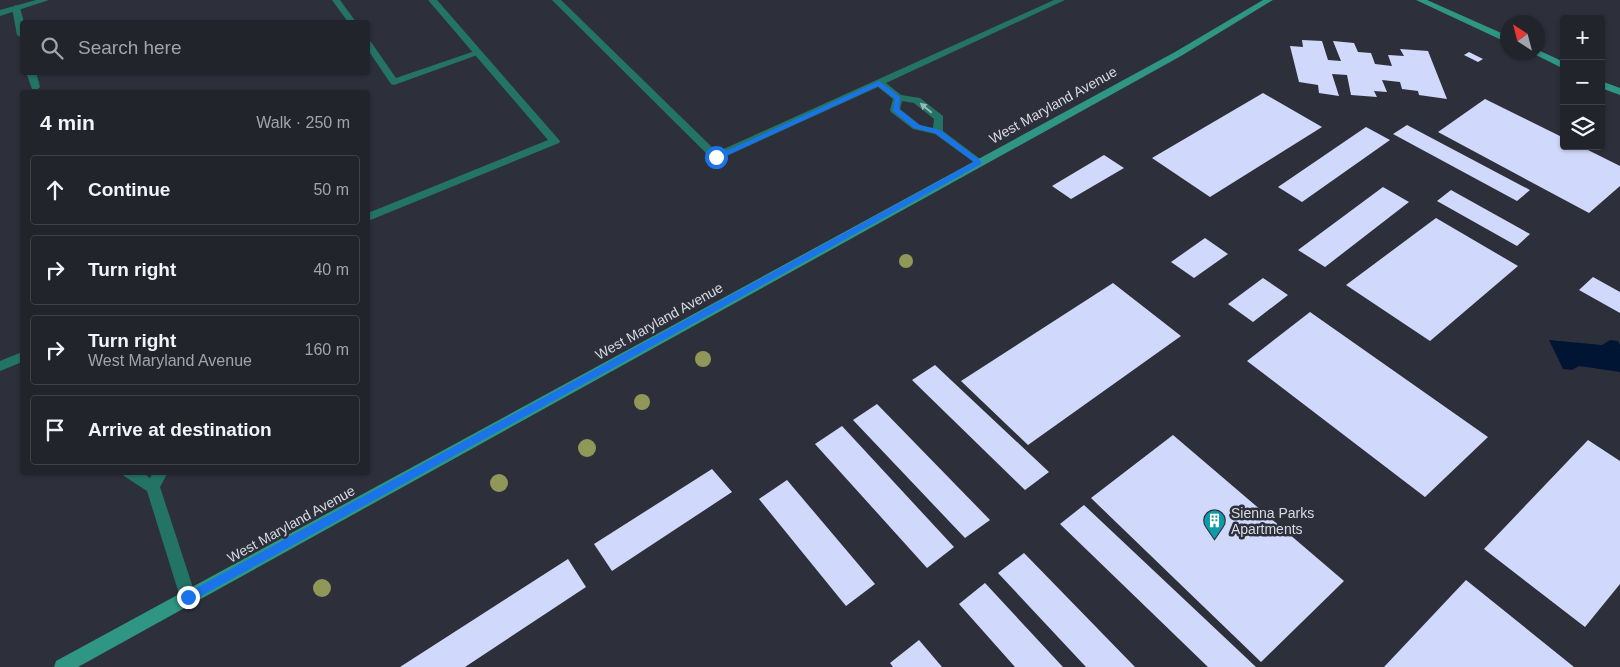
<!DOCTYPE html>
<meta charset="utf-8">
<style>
:root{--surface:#22242c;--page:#2a2c34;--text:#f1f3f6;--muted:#a2a4a9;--line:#3f4148}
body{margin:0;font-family:Arial,sans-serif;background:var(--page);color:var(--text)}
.controls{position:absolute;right:15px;top:15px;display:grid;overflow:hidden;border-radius:5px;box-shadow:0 1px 4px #0004}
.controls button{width:45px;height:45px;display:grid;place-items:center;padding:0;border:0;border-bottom:1px solid var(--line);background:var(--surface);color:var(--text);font:25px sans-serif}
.compass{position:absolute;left:1500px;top:15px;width:45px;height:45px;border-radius:50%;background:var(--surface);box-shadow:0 1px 4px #0004;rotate:324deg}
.stop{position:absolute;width:15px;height:15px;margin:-11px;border:4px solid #1a73e8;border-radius:50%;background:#fff}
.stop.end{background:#1a73e8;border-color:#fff;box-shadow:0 1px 5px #0008}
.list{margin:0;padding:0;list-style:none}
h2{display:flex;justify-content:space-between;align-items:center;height:65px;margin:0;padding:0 20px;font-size:21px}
h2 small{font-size:16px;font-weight:400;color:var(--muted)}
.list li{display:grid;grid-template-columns:32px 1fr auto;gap:15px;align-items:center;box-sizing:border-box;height:70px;margin:0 10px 10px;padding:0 10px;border:1px solid var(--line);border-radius:5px}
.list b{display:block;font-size:19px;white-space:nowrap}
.list p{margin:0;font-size:16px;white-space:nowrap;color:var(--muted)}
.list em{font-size:16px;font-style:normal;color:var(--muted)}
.icon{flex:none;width:28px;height:28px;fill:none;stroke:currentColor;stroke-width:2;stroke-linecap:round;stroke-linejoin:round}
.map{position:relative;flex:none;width:1620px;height:667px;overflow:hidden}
.search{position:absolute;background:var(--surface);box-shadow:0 1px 4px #0004;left:20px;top:20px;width:350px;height:55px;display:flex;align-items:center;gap:12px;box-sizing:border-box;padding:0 18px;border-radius:5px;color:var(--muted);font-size:19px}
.panel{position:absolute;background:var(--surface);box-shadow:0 1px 4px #0004;left:20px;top:90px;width:350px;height:385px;border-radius:5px}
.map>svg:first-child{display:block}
.water{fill:#001534}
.building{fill:#d0d9fb}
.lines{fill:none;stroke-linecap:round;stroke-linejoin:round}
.lane{fill:#247466;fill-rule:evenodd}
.street{fill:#247466;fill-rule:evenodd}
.secondary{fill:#2f9684;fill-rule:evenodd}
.tree{fill:#919758}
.oneway{fill:#9ab7b7}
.route{fill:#1a73e8}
.labels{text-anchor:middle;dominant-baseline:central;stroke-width:5;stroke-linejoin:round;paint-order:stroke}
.street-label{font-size:14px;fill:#d9dbe3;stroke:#2d303b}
.poi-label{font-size:14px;fill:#d9dbe3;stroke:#2d303b;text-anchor:start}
</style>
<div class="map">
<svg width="1620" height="667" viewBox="0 0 1620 667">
<rect width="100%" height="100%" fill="#2d303b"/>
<path class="water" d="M1549 340 1602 345 1610 340 1618 341 1620 345V372L1579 366 1572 370 1563 369Z"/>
<path class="building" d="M1302 40 1322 41 1328 60 1341 61 1333 41 1354 43 1358 52 1371 53 1375 64 1392 66 1388 55 1404 56 1400 49 1428 51 1447 99 1419 95 1418 91 1402 89 1400 82 1382 80 1387 92 1374 91 1377 97 1351 95 1347 75 1332 74 1339 96 1319 93 1318 85 1299 82 1290 46 1303 47Z
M1469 52 1483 59 1478 62 1464 55Z
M1263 93 1322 127 1210 197 1152 158Z
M1485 99 1564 138V146H1580L1620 166V186L1589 213 1438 132Z
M1407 125 1530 190 1517 201 1393 134Z
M1366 127 1390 140 1302 202 1278 187Z
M1104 155 1124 168 1071 199 1052 186Z
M1383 187 1409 202 1325 267 1298 250Z
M1451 190 1530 234 1517 246 1437 201Z
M1436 218 1518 266 1430 341 1346 285Z
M1205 238 1228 254 1194 278 1171 262Z
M1593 277 1620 292V313L1579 290Z
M1263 278 1288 295 1253 322 1228 304Z
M1113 283 1181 336 1028 445 961 381Z
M1310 312 1488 437 1425 497 1247 361Z
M935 365 1049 472 1025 490 912 380Z
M877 404 990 520 965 538 853 420Z
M842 426 954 547 927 568 815 444Z
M1173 435 1344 581 1261 662 1091 498Z
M1588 440 1620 461V584L1585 627 1484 549Z
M712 469 732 492 612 571 594 544Z
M787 480 875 584 846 606 759 499Z
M1084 505 1256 667H1208L1060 524Z
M1024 553 1135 667H1086L998 573Z
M568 559 586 587 465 667H400Z
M1466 580 1574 667H1384Z
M985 583 1063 667H1015L959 604Z
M919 640 942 667H893L890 663Z"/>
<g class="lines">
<path class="lane" d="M332 0H340L356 22H348Z
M16 5 20 8 24 22 22 38 17 35 12 8Z
M368 41 371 42 396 78 475 51 478 50 483 53 394 85 391 84 368 50Z
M26 72H36L40 87 38 89H32Z"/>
<path class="street" d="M36 0H49L0 16V10Z
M428 0H437L560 141 559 143 368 221V213L548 140Z
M552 0H561L717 152 1054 0H1065L886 83 901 95 920 98 943 116V131L983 161V165L979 166 935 134 913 129 891 112 890 110 893 99 878 87 720 159H712ZM902 101 914 103 934 119 933 128 920 125 900 109Z
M22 352V362L0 371V361Z
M122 472H142L150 478 153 472H168L160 487 196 597 193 602 188 605 183 602 180 597 147 491 124 476Z"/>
<path class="secondary" d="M1263 0H1273L1181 56 78 667H54L56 661 1175 52Z
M1416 0H1427L1508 36V43Z
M1538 50 1564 62V69L1530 52H1538Z
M1601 81 1620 88V95L1601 88Z"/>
</g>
<g class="tree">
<circle cx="906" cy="261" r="7"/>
<circle cx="703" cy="359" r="8"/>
<circle cx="642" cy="402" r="8"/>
<circle cx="587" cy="448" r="9"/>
<circle cx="499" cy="483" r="9"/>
<circle cx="322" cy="588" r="9"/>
</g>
<defs><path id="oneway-solid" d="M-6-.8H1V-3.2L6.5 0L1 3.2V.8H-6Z" transform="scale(1.25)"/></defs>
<use class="oneway" href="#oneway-solid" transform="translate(926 108) rotate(-140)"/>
<path class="route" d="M879 81 900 97 899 109 919 125 940 130 981 161V164L192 601H185V594L974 162 935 133 914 128 893 111 895 99 878 86 719 159 713 157Z"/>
<defs>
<symbol id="building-pin" viewBox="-11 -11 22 30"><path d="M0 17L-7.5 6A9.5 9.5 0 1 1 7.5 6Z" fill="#0f9aa8" stroke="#2d303b"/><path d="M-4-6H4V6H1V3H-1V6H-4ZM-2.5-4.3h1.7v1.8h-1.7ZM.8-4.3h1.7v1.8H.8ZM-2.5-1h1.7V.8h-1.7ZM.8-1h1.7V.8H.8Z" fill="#fff"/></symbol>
</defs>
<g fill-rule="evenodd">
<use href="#building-pin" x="1202" y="508" width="25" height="34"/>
</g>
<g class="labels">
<g class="street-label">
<text transform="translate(1053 105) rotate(-29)">West Maryland Avenue</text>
<text transform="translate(659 321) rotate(-29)">West Maryland Avenue</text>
<text transform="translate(291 524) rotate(-29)">West Maryland Avenue</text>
</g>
<g class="poi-label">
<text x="1231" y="513">Sienna Parks<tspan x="1231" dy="16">Apartments</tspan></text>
</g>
</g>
</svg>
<div class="controls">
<button>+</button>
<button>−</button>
<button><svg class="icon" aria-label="layers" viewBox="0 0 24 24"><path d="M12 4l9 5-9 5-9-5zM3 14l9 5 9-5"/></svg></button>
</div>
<svg class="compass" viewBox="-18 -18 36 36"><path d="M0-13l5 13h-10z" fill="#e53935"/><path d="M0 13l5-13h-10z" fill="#a2a4a9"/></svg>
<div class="stop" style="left:716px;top:157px"></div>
<div class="stop end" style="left:188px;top:597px"></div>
<div class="search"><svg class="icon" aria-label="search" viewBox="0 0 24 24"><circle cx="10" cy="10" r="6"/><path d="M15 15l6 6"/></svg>Search here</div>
<section class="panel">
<h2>4 min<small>Walk · 250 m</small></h2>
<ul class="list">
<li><svg class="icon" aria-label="ahead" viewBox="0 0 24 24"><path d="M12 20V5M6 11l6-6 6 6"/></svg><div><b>Continue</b></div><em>50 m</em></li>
<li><svg class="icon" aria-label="right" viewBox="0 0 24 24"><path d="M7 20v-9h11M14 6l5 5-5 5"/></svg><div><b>Turn right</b></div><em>40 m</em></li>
<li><svg class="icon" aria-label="right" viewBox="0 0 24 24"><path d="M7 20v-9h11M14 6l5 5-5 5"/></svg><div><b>Turn right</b><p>West Maryland Avenue</p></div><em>160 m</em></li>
<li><svg class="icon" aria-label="arrive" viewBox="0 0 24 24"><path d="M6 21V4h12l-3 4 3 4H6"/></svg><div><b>Arrive at destination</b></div></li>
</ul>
</section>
</div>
